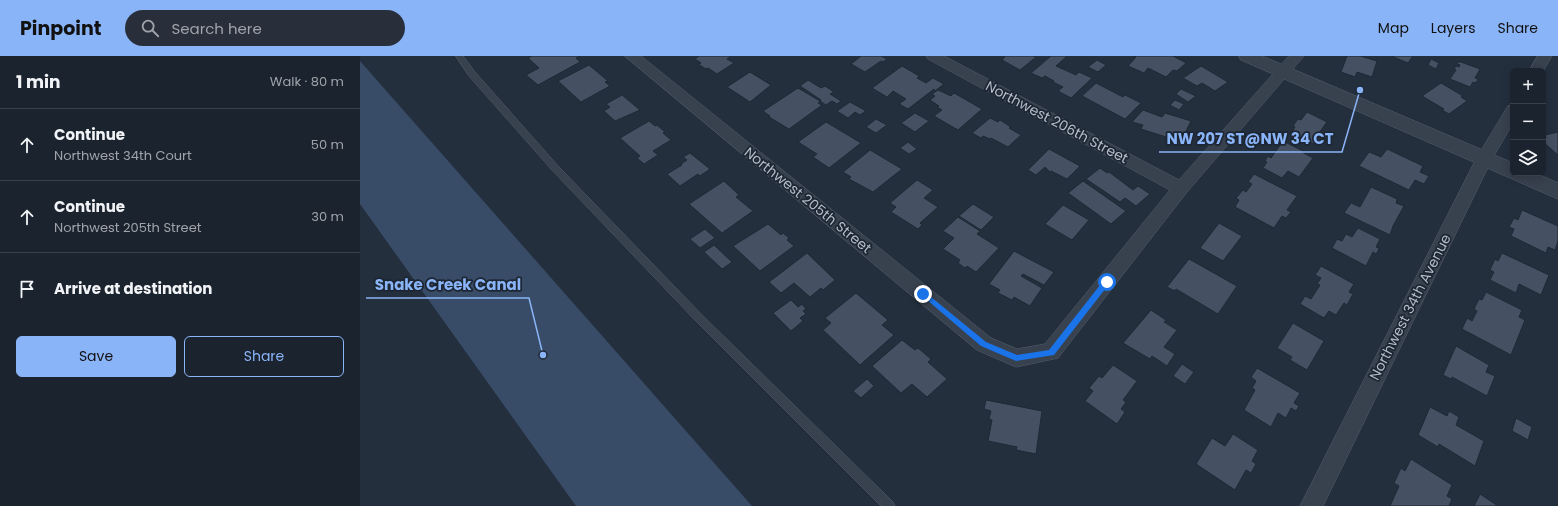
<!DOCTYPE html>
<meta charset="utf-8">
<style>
:root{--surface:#1b232e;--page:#282f3a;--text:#f1f3f6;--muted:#a0a4aa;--line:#39404a;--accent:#8ab4f8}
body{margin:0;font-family:Poppins,sans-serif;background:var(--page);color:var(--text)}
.controls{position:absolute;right:12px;top:12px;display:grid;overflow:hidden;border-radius:6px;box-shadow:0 2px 10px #0003}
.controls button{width:36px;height:36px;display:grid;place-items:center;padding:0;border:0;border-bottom:1px solid var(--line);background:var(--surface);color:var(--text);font:20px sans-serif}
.stop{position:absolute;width:12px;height:12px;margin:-9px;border:3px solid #1a73e8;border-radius:50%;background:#fff}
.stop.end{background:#1a73e8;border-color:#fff;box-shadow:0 1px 4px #0008}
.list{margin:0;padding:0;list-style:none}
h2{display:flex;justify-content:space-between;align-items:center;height:52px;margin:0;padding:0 16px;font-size:17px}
h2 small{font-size:13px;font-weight:400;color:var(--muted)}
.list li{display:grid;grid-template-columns:26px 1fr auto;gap:12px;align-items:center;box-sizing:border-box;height:72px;padding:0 16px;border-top:1px solid var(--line)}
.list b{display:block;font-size:15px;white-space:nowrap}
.list p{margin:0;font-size:13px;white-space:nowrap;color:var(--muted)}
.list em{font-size:13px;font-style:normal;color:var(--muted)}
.actions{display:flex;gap:8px;padding:12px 16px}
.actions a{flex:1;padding:9px 0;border:1px solid var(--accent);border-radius:6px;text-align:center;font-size:14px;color:var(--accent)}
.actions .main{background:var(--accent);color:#111}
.icon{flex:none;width:22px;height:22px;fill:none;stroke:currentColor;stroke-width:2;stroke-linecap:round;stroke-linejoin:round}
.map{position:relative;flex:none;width:1198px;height:450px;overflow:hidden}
header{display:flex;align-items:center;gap:24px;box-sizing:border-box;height:56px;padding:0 20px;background:var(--accent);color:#111}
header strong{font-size:19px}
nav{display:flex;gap:22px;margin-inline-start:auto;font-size:14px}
.search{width:280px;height:36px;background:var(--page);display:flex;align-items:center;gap:10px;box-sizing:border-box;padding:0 14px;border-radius:22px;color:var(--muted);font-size:15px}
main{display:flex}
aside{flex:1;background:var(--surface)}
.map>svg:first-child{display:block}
.water{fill:#394c67}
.building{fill:#455162;stroke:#1f2835}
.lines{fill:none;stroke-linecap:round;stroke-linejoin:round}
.service-casing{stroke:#565f6c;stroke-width:1}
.minor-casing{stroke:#565f6c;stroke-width:1}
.tertiary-casing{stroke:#565f6c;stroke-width:1}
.service{fill:#38414e;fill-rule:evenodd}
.minor{fill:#38414e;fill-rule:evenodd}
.tertiary{fill:#38414e;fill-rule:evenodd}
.route{fill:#1a73e8}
.labels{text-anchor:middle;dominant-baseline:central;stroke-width:3.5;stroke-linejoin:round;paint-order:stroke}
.street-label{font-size:14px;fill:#b4bcc9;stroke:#1d2633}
.leader{fill:none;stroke:#8ab4f8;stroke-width:1.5}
.callout-dot{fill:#8ab4f8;stroke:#1d2633;stroke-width:1.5}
.callout-label{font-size:15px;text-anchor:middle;font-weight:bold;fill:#8ab4f8;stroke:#1d2633;stroke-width:3.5;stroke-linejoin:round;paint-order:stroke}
</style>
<header>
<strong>Pinpoint</strong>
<div class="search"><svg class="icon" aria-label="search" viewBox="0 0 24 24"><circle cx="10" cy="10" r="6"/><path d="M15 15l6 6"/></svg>Search here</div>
<nav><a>Map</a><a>Layers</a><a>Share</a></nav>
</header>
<main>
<aside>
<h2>1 min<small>Walk · 80 m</small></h2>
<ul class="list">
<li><svg class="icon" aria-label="ahead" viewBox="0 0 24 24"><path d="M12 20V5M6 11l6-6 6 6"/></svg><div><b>Continue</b><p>Northwest 34th Court</p></div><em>50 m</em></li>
<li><svg class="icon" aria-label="ahead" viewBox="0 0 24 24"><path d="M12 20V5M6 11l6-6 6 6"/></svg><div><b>Continue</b><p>Northwest 205th Street</p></div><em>30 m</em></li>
<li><svg class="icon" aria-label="arrive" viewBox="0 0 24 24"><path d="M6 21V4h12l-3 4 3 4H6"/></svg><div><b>Arrive at destination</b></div></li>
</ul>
<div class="actions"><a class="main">Save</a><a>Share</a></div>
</aside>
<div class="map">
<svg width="1198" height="450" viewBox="0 0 1198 450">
<rect width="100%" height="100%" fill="#242f3e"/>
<path class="water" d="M0 5 392 450H216L0 148Z"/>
<path class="building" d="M172 0H220L216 2 220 6 178 29 166 19 179 12 168 2Z
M339 0H371L367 3 374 7 357 18 348 12 346 13 338 8 341 7 335 3Z
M501 0H521L527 3 523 6 521 5 505 16 491 8Z
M644 0H673L676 1 660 14 642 4 645 1Z
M691 0H707L696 10 716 19 719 16 732 22 711 42 698 35 703 31 693 26 694 25 685 20 682 22 671 17Z
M773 0H813L826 7 817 15 813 14 806 21 788 12 784 17 768 10 776 1Z
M987 0H1000L1017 5 1012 21 997 16 995 21 981 16Z
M1031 0H1053L1048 7Z
M1071 3 1079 7 1076 13 1068 9Z
M737 4 746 9 738 16 728 11Z
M1098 6H1101L1120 13 1115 22 1118 23 1117 25 1115 27 1113 26 1110 31 1090 23 1096 14 1094 13 1096 10 1099 11 1100 9 1097 8Z
M229 9 248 25 245 26 250 30 221 46 198 25Z
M542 10 559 20 557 22 566 27 573 22 584 28 575 35 574 33 548 53 539 48 546 43 533 35 527 41 512 32Z
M841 10 868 26 855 35 842 27 837 30 823 22Z
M390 16 411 29 390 46 367 31Z
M448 24 461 32 465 30 474 36 470 38 481 45 477 48 472 45 466 49 460 45 461 44 440 30Z
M736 27 763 41 765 39 781 47 765 63 722 40Z
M1081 27 1103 40 1101 41 1107 45 1089 58 1082 54 1084 53 1062 40Z
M438 32 460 45 458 47 462 49 429 73 409 61 410 60 403 55Z
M821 33 836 40 828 46 816 38Z
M578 34 591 40 594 37 622 53 598 74 574 60 582 54 577 51 579 50 570 44 575 40 572 38Z
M262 39 280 54 255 65 244 55 250 51 246 48Z
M815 44 824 48 819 54 810 49Z
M490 46 506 55 500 59 495 56 488 62 477 55Z
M783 54 802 61 805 57 831 65 819 89 805 85 806 81 781 73 783 69 772 66Z
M947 56 967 66 959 77 961 78 958 82 962 84 958 90 931 77 935 71 933 70 935 67 938 63 941 64Z
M555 57 569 65 555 76 541 67Z
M630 62 638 66 640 64 651 71 649 72 661 79 648 91 631 82 630 83 623 80 621 82 612 77Z
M516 63 527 69 516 77 506 71Z
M289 65 295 70 297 69 305 76 303 77 311 84 293 95 298 99 284 108 277 102 280 100 260 82Z
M466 66 501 87 469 112 453 101 457 98 438 86Z
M1198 76V99L1183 86V81H1186L1185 79Z
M923 85 943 95 942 96 953 102 939 121 928 115 922 122 903 112 907 106 905 105 908 100 911 102Z
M548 86 557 93 549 98 540 92Z
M689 93 720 110 707 123 691 115 690 116 685 111 676 119 668 114Z
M1027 93 1063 110 1060 116 1069 120 1064 128 1055 124 1049 134 999 110 1009 96 1021 101Z
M510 94 542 113 513 136 489 123 491 121 483 116Z
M330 97 350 113 340 120 338 118 320 130 307 118 322 109 321 108 327 104 323 101Z
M740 112 747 117 749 116 773 134 778 130 790 138 776 150 765 142 760 146 726 123Z
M894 118 937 140 927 154 931 156 926 162 922 160 914 172 875 151 879 144 876 142 883 134 886 136 892 128 888 126Z
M557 124 573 134 564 142 578 151 560 167 562 169 558 173 531 156 536 151 530 147Z
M364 125 379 139 376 141 393 155 362 177 329 148Z
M723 125 766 155 751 168 708 137Z
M1011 131 1037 143 1036 147 1044 150 1033 170 1030 179 984 157 991 147 1000 151Z
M613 148 634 161 621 174 599 160Z
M703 149 729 164 712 184 685 168Z
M1162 154 1198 170V185L1195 194 1188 191 1186 197 1151 180 1154 173 1149 171 1154 162 1158 164Z
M598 161 620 175 617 178 639 192 616 216 607 210 605 212 598 207 600 204 583 193 594 182 583 175Z
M859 167 882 180 863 205 840 192Z
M408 168 421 179 423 177 429 182 427 184 434 190 400 215 373 190Z
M998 172 1020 183 1016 191 1019 192 1018 195 1016 198 1013 196 1006 210 972 192 977 183 982 185 986 178 992 181Z
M345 173 355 182 340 192 330 183Z
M354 189 372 206 362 213 344 196Z
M654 195 694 216 684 229 663 218 661 220 682 232 670 250 654 241 652 244 638 237 640 234 629 228Z
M447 197 475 224 463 234 461 232 450 241 434 227 421 237 409 226Z
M1142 197 1189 219 1181 239 1159 228 1156 237 1130 224 1134 216 1130 214 1135 203 1138 205Z
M829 203 877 230 858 258 816 233 815 235 807 231Z
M961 210 994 228 989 236 993 238 987 249 984 247 976 259 969 255 964 262 940 248 945 240 951 243 960 229 957 228 961 222 955 219Z
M1126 236 1162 254 1159 261 1165 264 1151 299 1102 273 1107 262 1112 265 1117 255 1114 253 1119 243 1122 244Z
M496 237 528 264 522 269 534 279 500 309 463 274 471 267 465 262Z
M431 244 438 251 442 248 446 253 443 255 446 258 440 262 443 265 431 275 413 257Z
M791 254 806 264 804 266 817 274 804 291 815 298 807 310 792 300 790 303 763 287Z
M933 267 964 285 947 314 930 304 932 301 917 292Z
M542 284 555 294 558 292 571 303 568 306 587 323 567 341 552 328 541 337 512 310Z
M1096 290 1129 309 1126 316 1135 320 1127 340 1092 321 1091 323 1083 319Z
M822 308 834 316 825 328 813 320Z
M753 309 777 325 763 344 766 346 761 353 765 356 757 368 725 345 733 335 729 332 739 320 742 322Z
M897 312 940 337 934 347 939 350 936 355 931 352 926 362 918 357 911 371 884 354 895 334 892 332 896 325 891 321Z
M507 323 514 330 501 342 493 335Z
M626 344 682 355 676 398 656 394 657 391 628 385 632 364 629 363 631 355 624 353Z
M1070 351 1087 360 1089 355 1099 361 1096 369 1124 385 1115 410 1079 388 1078 391 1058 379Z
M1156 362 1172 371 1168 384 1152 375Z
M873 378 898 394 892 405 896 408 891 417 886 414 875 434 836 408 852 382 865 390Z
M1051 403 1092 429 1087 440 1092 443 1089 450H1030L1039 430 1034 427 1041 412 1045 415Z
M1120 438 1138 450H1114Z"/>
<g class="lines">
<defs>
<path id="service" d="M96 0H103L115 16 198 110 342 259 533 446 535 450H521L336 265 192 114 109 20Z"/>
<path id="minor" d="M265 0H281L631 282 657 293 685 288 810 134 568 3 566 0H584L819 124 929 0H944L827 136 698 302 656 311 617 294Z
M1178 0H1192L1183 15H1169Z
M1153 49V67L1132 103 963 450H940L1116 103 1148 50Z"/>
<path id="tertiary" d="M879 0H902L1153 107V117H1175L1198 127V143L881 4Z"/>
</defs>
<use href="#service" class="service-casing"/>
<use href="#minor" class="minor-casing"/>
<use href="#tertiary" class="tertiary-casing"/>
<use href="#service" class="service"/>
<use href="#minor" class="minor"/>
<use href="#tertiary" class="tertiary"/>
</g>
<path class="route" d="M747 223 750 226 749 228 694 299 656 305 621 290 560 238 563 235 565 236 626 286 657 299 689 294 744 224Z"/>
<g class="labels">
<g class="street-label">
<text transform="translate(697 66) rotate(28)">Northwest 206th Street</text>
<text transform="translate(448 144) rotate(39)">Northwest 205th Street</text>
<text transform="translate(1050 251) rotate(-63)">Northwest 34th Avenue</text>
</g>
</g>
<path class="leader" d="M1000 34L982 96H799M183 299L169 242H6"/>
<g class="callout-dot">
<circle cx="1000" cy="34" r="4"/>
<circle cx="183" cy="299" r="4"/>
</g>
<g class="callout-label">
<text x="890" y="88">NW 207 ST@NW 34 CT</text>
<text x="88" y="234">Snake Creek Canal</text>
</g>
</svg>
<div class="controls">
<button>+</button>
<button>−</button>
<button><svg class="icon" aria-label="layers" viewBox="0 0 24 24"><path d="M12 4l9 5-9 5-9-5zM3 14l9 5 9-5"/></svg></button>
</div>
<div class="stop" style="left:747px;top:226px"></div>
<div class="stop end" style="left:563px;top:238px"></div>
</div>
</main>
